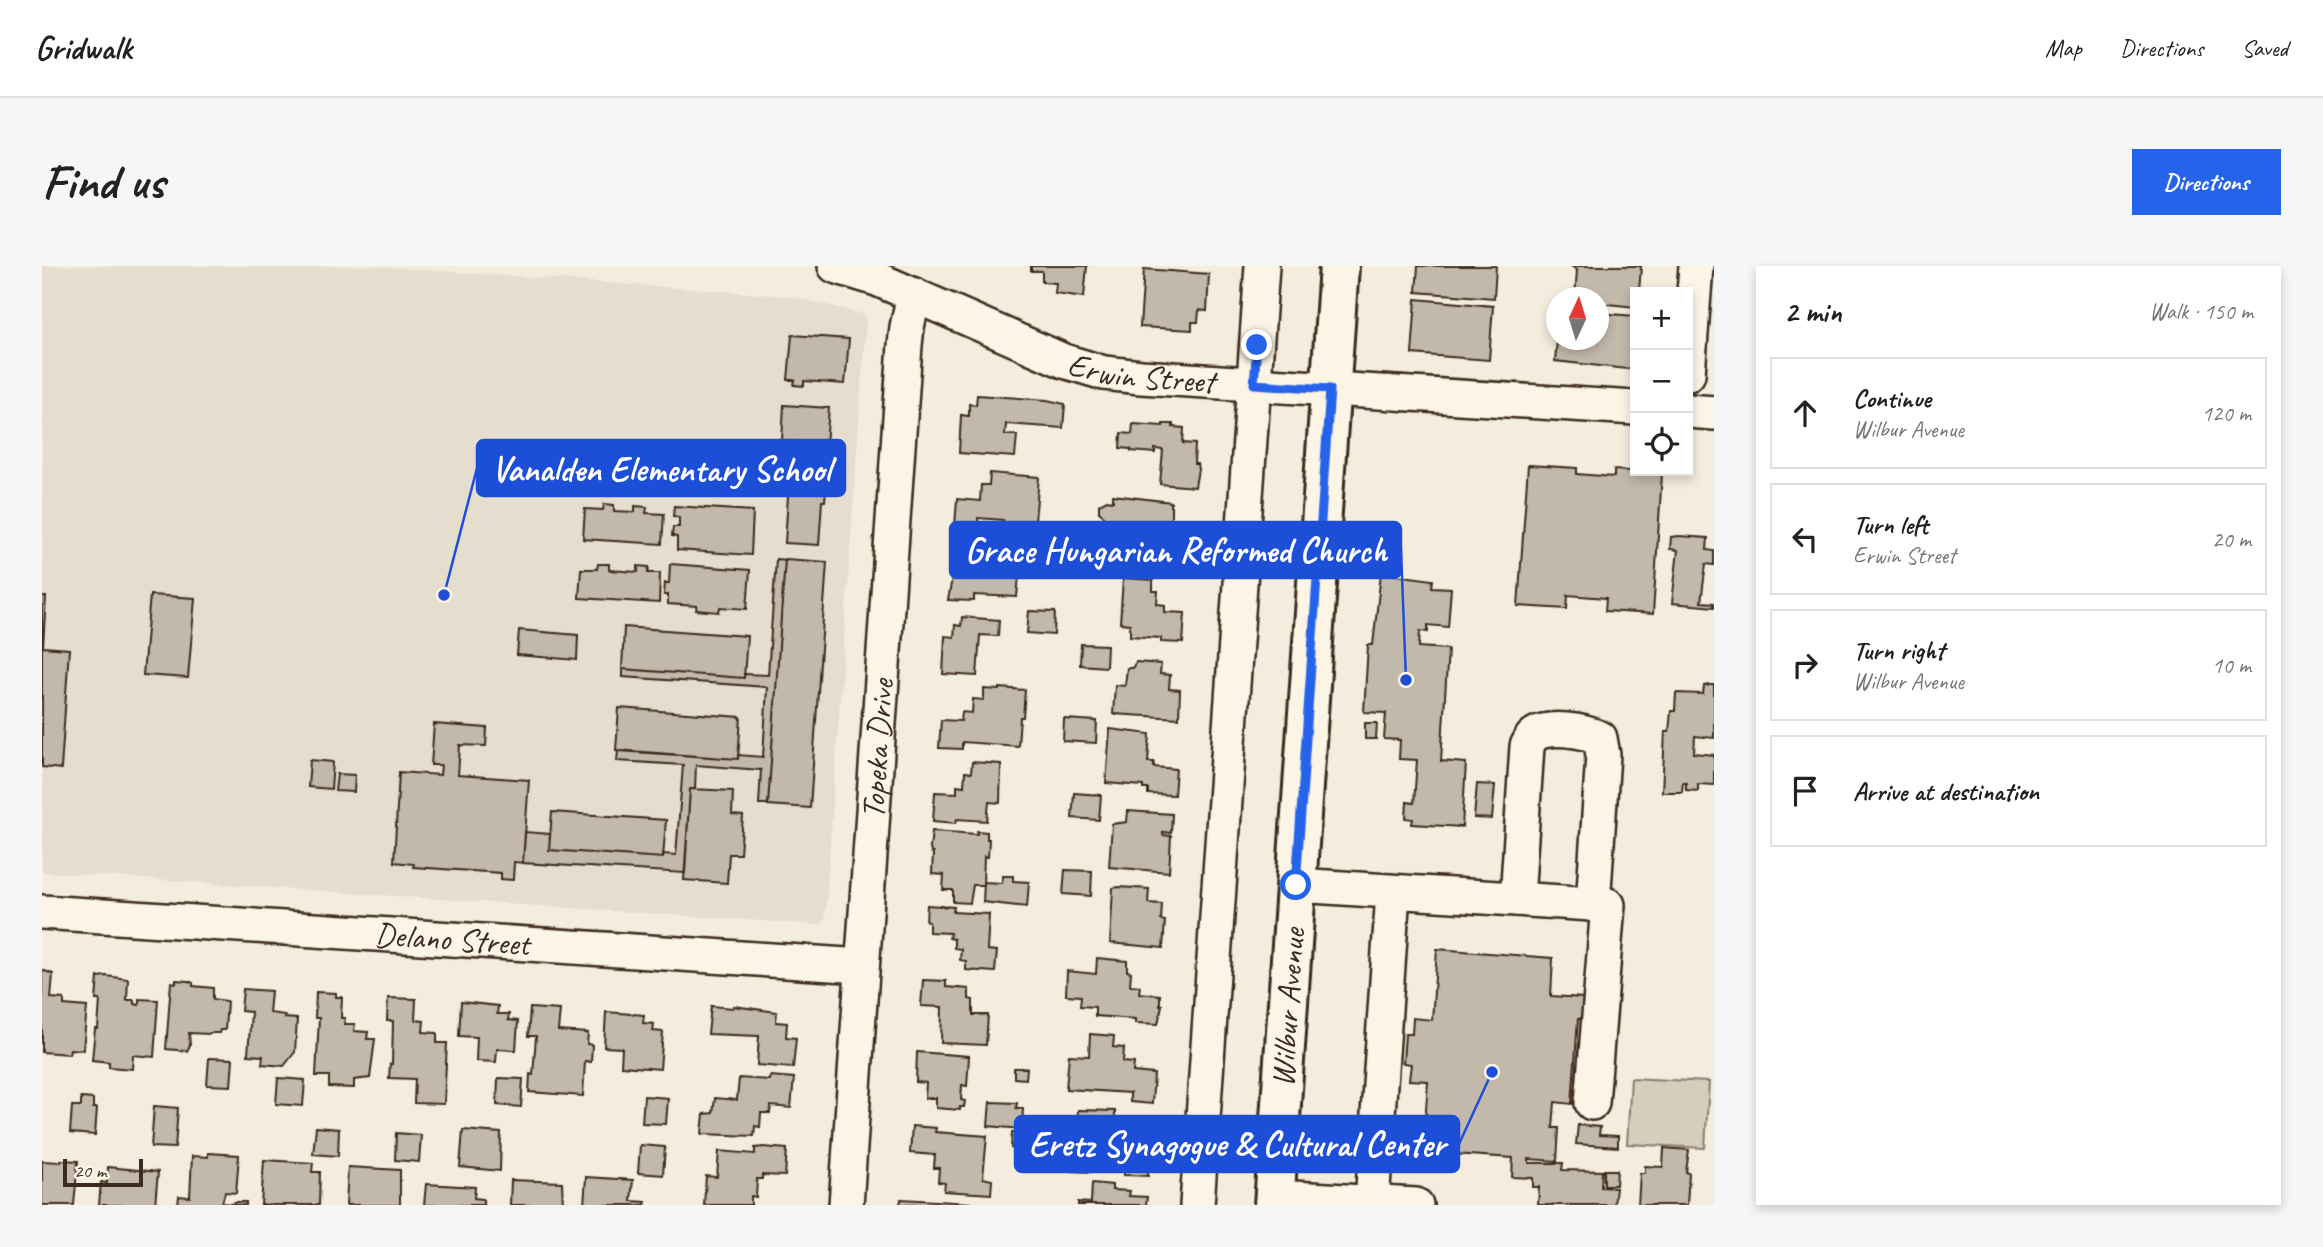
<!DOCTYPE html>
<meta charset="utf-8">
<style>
:root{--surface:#fff;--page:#f6f6f6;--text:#222;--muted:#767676;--line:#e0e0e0;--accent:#2563eb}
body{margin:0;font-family:Caveat,sans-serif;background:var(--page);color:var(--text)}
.controls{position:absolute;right:21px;top:21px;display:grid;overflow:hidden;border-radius:0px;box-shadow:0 4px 10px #0003}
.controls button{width:63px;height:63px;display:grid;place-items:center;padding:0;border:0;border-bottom:2px solid var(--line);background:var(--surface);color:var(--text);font:35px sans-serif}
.compass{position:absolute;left:1504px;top:21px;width:63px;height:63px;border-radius:50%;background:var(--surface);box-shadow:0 4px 10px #0003;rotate:4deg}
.scale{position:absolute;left:21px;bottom:18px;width:80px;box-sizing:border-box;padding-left:7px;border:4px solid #3b2a1e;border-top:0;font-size:19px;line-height:24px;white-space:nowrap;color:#3b2a1e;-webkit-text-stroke:5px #fcf5e5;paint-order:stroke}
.stop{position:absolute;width:21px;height:21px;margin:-16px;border:5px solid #2563eb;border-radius:50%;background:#fff}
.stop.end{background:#2563eb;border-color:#fff;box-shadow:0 2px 7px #0008}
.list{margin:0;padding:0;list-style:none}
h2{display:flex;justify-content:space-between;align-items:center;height:91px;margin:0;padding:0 28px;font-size:30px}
h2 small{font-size:23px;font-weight:400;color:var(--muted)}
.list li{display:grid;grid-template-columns:46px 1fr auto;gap:21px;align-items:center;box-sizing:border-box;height:112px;margin:0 14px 14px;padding:0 14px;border:2px solid var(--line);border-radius:0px}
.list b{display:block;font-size:26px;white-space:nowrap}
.list p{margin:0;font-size:23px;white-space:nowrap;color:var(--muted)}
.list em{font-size:23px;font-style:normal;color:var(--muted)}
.icon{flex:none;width:38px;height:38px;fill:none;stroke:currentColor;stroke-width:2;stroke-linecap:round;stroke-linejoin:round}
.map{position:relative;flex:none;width:1672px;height:939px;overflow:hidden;border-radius:0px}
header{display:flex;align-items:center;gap:42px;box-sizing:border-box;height:98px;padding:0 35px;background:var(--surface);border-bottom:2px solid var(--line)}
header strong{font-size:33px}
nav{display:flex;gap:38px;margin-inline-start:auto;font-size:24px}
.intro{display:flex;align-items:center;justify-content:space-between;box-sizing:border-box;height:168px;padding:0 42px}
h1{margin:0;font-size:49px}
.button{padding:18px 32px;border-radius:0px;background:var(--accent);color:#fff;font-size:24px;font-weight:700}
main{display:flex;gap:42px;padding:0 42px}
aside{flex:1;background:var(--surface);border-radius:0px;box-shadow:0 4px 10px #0003}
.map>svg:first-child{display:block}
.built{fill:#e5ddce}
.green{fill:#d6cdbd;stroke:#887c6e;stroke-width:2}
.building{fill:#c3b9aa;stroke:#3b2a1e;stroke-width:2}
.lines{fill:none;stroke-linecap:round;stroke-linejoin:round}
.minor-casing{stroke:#3b2a1e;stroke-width:38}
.major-casing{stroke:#3b2a1e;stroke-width:44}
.minor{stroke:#fcf5e5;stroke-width:33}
.major{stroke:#fcf5e5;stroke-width:38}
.route{stroke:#2563eb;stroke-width:9}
.labels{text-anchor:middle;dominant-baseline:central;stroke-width:6;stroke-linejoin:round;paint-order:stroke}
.street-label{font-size:33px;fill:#3b2a1e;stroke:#fcf5e5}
.leader{fill:none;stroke:#1d4ed8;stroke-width:2.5}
.callout-dot{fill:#1d4ed8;stroke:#fcf5e5;stroke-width:2.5}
.callout{fill:#1d4ed8;stroke:#1d4ed8;stroke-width:2.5}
.callout-label{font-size:35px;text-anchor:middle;font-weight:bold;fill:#fff}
</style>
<header>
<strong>Gridwalk</strong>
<nav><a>Map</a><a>Directions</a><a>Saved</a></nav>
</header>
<div class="intro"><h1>Find us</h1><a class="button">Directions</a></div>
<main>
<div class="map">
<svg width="1672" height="939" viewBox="0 0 1672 939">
<rect width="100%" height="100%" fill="#f4eddd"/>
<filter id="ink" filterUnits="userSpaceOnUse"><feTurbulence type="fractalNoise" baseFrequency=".0143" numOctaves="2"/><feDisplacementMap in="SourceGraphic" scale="14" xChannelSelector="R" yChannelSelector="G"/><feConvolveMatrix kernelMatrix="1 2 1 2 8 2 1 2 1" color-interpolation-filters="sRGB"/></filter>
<g filter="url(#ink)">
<path class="built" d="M0 0H328L748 30 821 48 824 53 783 654 778 659 0 606Z"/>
<path class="green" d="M1589 812 1667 816 1663 882 1585 878Z"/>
<path class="building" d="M989 0H1045L1042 31 1013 27 1014 17 1000 16V5H989Z
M1376 0H1454L1452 32 1374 26Z
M1529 0H1599L1597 26H1593V41L1556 37V32H1533L1535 4Z
M1102 3 1167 8 1165 45 1157 44 1156 56H1150V64L1098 61Z
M1374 33 1451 40 1447 94 1370 88Z
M1556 47 1593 50V78H1591L1589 101 1585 103 1513 95 1515 74H1556Z
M750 69 807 73 803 118 762 115V120L752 119 753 114H746Z
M935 129 1005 134 1023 138 1021 162 964 158 963 169H975L973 191 917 187 919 149 927 150V138L934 139Z
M742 139 787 142 784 178 740 175Z
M1091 158 1121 160V158H1131V161L1142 162 1141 177 1153 178 1152 198H1155L1156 203 1153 221 1118 218 1121 184 1113 183V187L1089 185V183L1078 182 1079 167 1090 168Z
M749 183 783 185 781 224H784L783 235H780L777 279 743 277Z
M1486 199 1535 202V208L1572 211V204L1620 207 1611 348 1563 345 1564 332 1526 329 1525 343 1476 340Z
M948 207 997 211 992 266 960 263 961 254 936 252V262L913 260 915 233 938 235 939 219H947Z
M1071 229 1129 236V264H1126V272L1150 274 1148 301 1125 300V303H1119V296L1059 294 1062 250 1057 246V238L1065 234 1071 235Z
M562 238 572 239V245L593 246V240L605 241 604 247 622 248 620 278 541 273 543 243 561 244Z
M632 240 711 245 709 289 635 284V271L630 270 631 261H637V251L631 250Z
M1637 270 1666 272 1665 284 1672 285V299L1664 298 1659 336 1672 337V341L1630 337 1636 284 1628 283 1629 271Z
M944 275 980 277 975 331 932 329V335L906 334 911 307 933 308V305H939L940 288H944Z
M734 293 743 294 726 538H717L719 504 654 499 653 523H648L643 607 481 597 483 566 508 568 507 584 621 592V588L634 589 641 499 575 495 576 485 696 493V489L721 491 725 421 581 411V403L702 412V408L726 409Z
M743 293 785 296 768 542 726 539Z
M556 298H567V304L596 306V300L607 301 606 307H618L617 337 537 332 539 303H555Z
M628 298 708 304 705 343 678 341 677 346 654 344 655 340 626 338V329H622L623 317H627Z
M1339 307 1391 314 1390 321 1409 322 1406 361 1386 359V366L1378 365 1377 381 1406 383 1399 495 1424 497 1420 561 1370 558 1371 553 1364 552 1365 536 1372 537 1375 494 1357 493 1358 474 1342 473 1344 447 1322 446 1326 379H1331Z
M1081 312 1111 314V325H1116L1115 338 1123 339V346L1143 347 1141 377 1119 376V372L1088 370V358L1078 357Z
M108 329 153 332 146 412 101 409Z
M0 331H4L1 381 27 383 19 503 0 501Z
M987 345 1013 346 1012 369 985 367Z
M920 351 957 354 956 370 938 369 935 410 901 408 903 370 912 371 913 359 919 360Z
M582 361 705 370 702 412 580 403Z
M477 364 536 369 535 394 475 389Z
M1039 378 1065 379 1064 401 1038 399Z
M1094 396 1119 398 1118 408 1128 409 1127 423 1138 424 1137 452 1071 448 1073 419 1083 420 1085 402H1090Z
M1668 419H1672V472L1653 470 1652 487 1672 489V519L1656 518V525L1644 524V516H1641L1640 526H1620L1623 466H1627L1629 445H1633L1634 427 1661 428 1662 420Z
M958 422 983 424 981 451H978L976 480 920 476V483L897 482 899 454 919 455 920 446 930 447 931 433 942 434V423L958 424Z
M577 442 699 451 696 493 574 484Z
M1022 453 1055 455 1054 477 1021 475Z
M1323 457H1335L1334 473H1323Z
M392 458 445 462 444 480 418 479 416 509 487 514 481 597 472 596 471 614 459 613V607L371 601 372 598 352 596 357 506 398 509 399 499H389Z
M1068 463 1108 468 1106 496H1112V501L1134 503 1132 529 1106 528V523H1101V520L1064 517Z
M268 494 291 496 289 523 266 521Z
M930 496 959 498 958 537 947 536 945 555 915 553 914 557 891 555 893 526 915 527V519L922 520 923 506 929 507Z
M295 508 313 509 312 526 293 525Z
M1435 518 1453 519 1450 553 1432 552Z
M648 523 691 525 690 549 701 550 698 588H687L685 617 642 614Z
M1032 527 1059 529 1057 554 1030 552Z
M1086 545 1130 548 1129 567 1121 566V569L1129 570 1127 606 1067 601 1070 558 1085 556Z
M510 546 624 554 621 592 507 584Z
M890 565 935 568V565L945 566V573H947L946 591 942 590 941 619H931L928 637 911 636V624H901L902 609 890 608 891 587H889L888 582Z
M1023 604 1050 605 1049 630 1021 628Z
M961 610H971V615L987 616 985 641 941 636 942 616 960 617Z
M1077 621 1107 623 1106 637 1120 638 1119 654 1123 655 1121 682 1068 677 1071 622Z
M885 639 912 641 911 646 947 648 945 684 955 685 953 706 924 704V695L918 694 919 683 912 682V673L907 672 908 667 887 666V656L884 655Z
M1395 683 1511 692 1509 730 1542 732 1540 753H1536L1530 838 1513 836 1511 862H1517L1515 895 1487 893V897H1521L1520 904 1560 905 1559 921 1574 922 1572 939H1496L1497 921H1491V912L1470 911 1471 892 1381 886 1386 815 1367 814 1369 798 1361 797 1363 768H1370L1371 752 1390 754Z
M1055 692 1085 695V705L1089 706 1088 719 1098 720 1097 727 1118 729V739H1120L1116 758 1093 757V753L1053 750V741L1038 740 1039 730 1024 729 1025 705 1054 708Z
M0 704 11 708 9 732 22 733V739L45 741 41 784 28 783 27 788 0 786Z
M64 710 86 713 85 734H92V738L97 739V733L116 734 112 791 91 789 90 803 67 801V796L50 794 53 763H56L58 734H54L56 711Z
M134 714 146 715 151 717V720L171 722V733L185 735 183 764H178L177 767H168V768L147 767 148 779 145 785 124 783 129 716 134 717Z
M881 714 904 715V721L927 723V733L931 734V749H946L944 779 899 777 900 741 879 740Z
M201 723 229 725 227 747 243 749 242 752 255 753 253 786 242 800 220 798 221 790 206 789 209 746 199 745Z
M274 726 294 727V731H300L299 752H303L302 758H313L312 765 326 766 325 773H333L328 812 312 814V822L287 821V810H274L277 752H273Z
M346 732 374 733 373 754 382 755 381 766 395 767V777H405L402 838 372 837 373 813 347 812 348 798H350L351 755H345Z
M419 736 456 740 455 748H467L466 754 476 755 474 784 455 783 454 796 434 795 435 771 417 770Z
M669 740 691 742V740L735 746 734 756 745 757 744 771 754 772 751 802 715 799 717 770 666 768Z
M488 742 518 744 516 765 546 767 545 778 550 779 549 796 543 795 541 830 487 826 488 808 491 809 494 770H486Z
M564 746 602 749 601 757 612 758 611 765 621 766 618 803 579 800 580 782 562 781Z
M1048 768 1072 770 1071 781 1082 782 1081 796 1092 797 1091 806 1112 808 1110 838 1088 836V827L1024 823 1027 789 1047 790Z
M875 786 927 790 925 820 920 819 919 834 923 835 922 841H918V844L894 842V832H883L884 817 874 816Z
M167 792 191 793 189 820 165 819Z
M972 802H985L984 813 972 812Z
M728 810 752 812 749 842 729 840 728 847H719L718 861 713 860 712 870 660 868 662 848 671 847 673 832 695 834 697 812 727 814Z
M236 812 263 814 261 840 234 838Z
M456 812 481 813 479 841 455 839Z
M602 830 626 832 624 858 600 857Z
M39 832 51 833V842H55L53 869 28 867 30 840H39Z
M948 836 975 837 974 842H981L980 863 946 860Z
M112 840 136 842 133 882 109 881Z
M1036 844 1073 845V855H1079L1078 869H1084V882L1107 883V889L1109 890V904H1106V910L1082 909V903L1050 902V906L1030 905 1032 858H1035Z
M1536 859 1558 861 1557 869 1576 870V881L1534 878Z
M870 860 894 862 893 866 945 870 941 912 950 914 949 928 902 925 903 917 896 916 897 902H892L893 889 868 887Z
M274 861 297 863 296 890 271 888Z
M421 864 459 867 458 905 418 901Z
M970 866 984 867 983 883 969 882Z
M354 867 379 869 377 896 353 894Z
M598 879 623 881 621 909 596 907Z
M721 881 745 883 743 910 720 909V913H715L714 931 709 930V939H662L664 910 675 911 677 885 713 888V882Z
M1622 882 1647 884 1644 906 1647 907 1645 939H1596L1598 907H1603V900L1621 901Z
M166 887 197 889 194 927 183 926 180 937 192 938V936H204V939H136L137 930 148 931 150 890 166 891Z
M19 894 36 895 32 939H0V895L19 896Z
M222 894 271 897 270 906H278L277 939H219Z
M66 901 116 906 113 939H57L59 916 65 917Z
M306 901 358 904V939H304Z
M1562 904H1575L1574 919H1562Z
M544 911 591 914 589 935 604 936 603 939H542Z
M469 914 520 916 521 939H468Z
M1050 917 1070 919V924L1088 925 1087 930 1105 931 1104 939H1036V936L1049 937Z
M384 918 433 921 432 932 441 933V939H382Z
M859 933 928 937V939H858Z"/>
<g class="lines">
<defs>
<g id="minor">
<path id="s1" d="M793 0 835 13 1022 95 1062 107 1099 111 1593 142"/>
<path d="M1646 108 1654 0"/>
<path d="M1646 145 1672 147"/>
<path d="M1254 619 1566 639 1550 837"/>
<path d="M1475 633 1485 480C1487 477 1488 473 1491 470 1505 458 1543 465 1558 472L1561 489 1551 639"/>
<path id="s2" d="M0 646 820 700"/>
<path d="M1233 931 1374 939"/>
<path d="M1330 937 1351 626"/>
<path id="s3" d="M804 939 863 79 865 61 872 29"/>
<path d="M1155 939 1220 0"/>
</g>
<g id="major">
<path id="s4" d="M1232 939 1297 0"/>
</g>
</defs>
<use href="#minor" class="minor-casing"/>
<use href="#major" class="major-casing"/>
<use href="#minor" class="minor"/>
<use href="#major" class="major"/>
</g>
</g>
<g class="lines" filter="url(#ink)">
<path class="route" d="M1215 79 1212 118 1288 123 1254 619"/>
</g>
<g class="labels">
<g class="street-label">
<text stroke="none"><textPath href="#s1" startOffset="327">Erwin Street</textPath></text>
<text stroke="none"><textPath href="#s3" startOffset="457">Topeka Drive</textPath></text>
<text stroke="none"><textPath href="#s2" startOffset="411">Delano Street</textPath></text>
<text stroke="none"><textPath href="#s4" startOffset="198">Wilbur Avenue</textPath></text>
</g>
</g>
<path class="leader" d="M402 329L435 202M1364 414L1359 284M1450 806L1417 878"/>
<g class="callout-dot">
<circle cx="402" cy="329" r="7"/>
<circle cx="1364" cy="414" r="7"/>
<circle cx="1450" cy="806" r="7"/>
</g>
<g class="callout">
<rect x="435" y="174" width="368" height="56" rx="7"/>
<rect x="908" y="256" width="451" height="56" rx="7"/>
<rect x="973" y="850" width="444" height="56" rx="7"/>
</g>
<g class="callout-label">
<text x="619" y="215">Vanalden Elementary School</text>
<text x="1134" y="296">Grace Hungarian Reformed Church</text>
<text x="1195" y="890">Eretz Synagogue &amp; Cultural Center</text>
</g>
</svg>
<div class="controls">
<button>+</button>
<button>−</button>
<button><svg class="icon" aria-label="locate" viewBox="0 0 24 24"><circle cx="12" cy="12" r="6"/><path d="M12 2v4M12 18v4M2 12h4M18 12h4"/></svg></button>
</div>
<svg class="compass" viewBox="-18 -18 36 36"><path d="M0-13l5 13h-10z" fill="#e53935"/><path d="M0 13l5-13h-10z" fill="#767676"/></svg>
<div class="scale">20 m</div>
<div class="stop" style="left:1254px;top:619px"></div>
<div class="stop end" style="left:1215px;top:79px"></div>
</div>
<aside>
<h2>2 min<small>Walk · 150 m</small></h2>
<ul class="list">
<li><svg class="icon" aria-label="ahead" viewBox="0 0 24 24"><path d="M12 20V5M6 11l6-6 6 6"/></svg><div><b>Continue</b><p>Wilbur Avenue</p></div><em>120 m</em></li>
<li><svg class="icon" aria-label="left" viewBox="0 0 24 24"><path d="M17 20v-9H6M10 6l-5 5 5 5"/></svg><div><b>Turn left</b><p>Erwin Street</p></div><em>20 m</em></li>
<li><svg class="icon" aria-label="right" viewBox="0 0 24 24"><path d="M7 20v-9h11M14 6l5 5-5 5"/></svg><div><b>Turn right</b><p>Wilbur Avenue</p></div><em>10 m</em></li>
<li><svg class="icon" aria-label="arrive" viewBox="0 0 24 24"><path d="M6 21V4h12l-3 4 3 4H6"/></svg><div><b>Arrive at destination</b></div></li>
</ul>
</aside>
</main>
